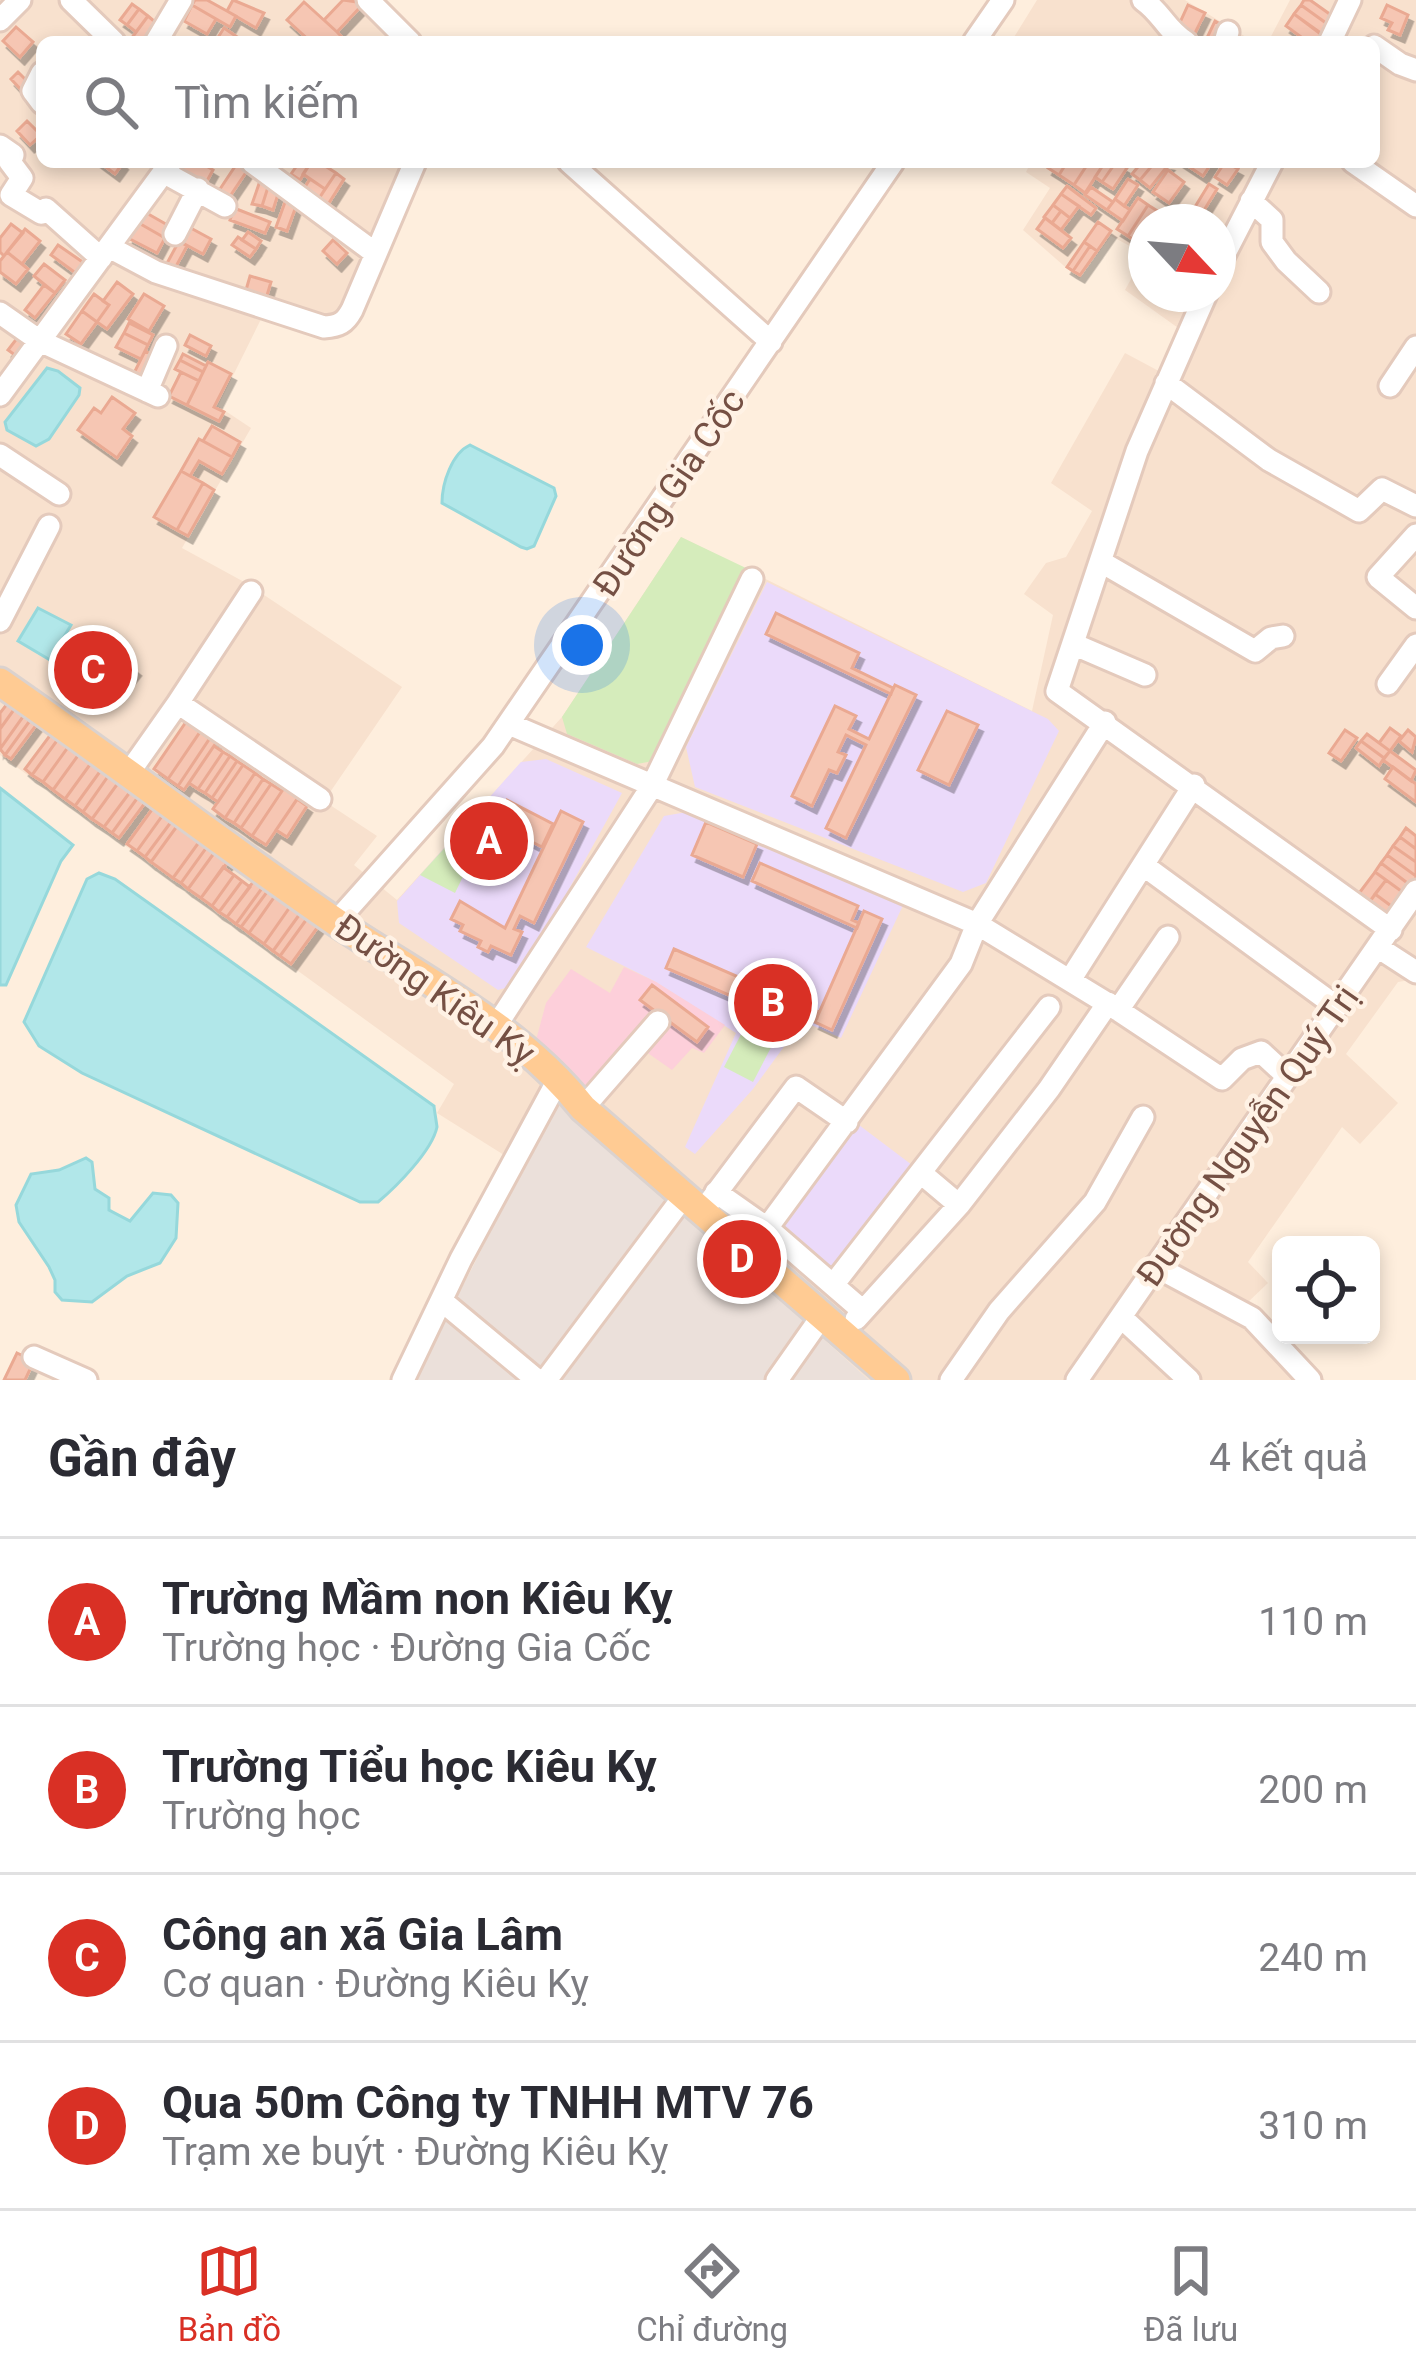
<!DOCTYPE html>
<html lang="vi">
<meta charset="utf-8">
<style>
:root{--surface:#fff;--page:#f7f7f7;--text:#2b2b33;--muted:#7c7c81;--line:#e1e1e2;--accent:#d93025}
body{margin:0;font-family:Roboto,sans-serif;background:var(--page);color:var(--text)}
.controls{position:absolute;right:36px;bottom:36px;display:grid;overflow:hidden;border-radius:18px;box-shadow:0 6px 18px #0003}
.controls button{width:108px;height:108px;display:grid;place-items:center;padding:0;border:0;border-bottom:3px solid var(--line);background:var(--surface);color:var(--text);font:60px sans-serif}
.compass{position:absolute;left:1128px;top:204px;width:108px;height:108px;border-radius:50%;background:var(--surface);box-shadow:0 6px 18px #0003;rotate:116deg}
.you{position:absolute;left:582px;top:645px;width:42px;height:42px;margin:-30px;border:9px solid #fff;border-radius:50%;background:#1a73e8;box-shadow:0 0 0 18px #1a73e833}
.badge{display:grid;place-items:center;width:78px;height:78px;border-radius:50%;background:var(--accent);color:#fff;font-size:39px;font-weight:700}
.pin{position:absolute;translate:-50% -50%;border:6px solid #fff;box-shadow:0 3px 12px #0006}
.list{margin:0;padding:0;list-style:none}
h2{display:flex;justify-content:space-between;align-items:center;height:156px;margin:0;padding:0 48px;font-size:51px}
h2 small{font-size:39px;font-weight:400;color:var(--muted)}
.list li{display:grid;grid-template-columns:78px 1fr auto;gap:36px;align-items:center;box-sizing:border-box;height:168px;padding:0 48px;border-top:3px solid var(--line)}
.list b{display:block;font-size:45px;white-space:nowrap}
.list p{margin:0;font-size:39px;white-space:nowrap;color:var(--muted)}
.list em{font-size:39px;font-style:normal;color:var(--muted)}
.icon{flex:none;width:66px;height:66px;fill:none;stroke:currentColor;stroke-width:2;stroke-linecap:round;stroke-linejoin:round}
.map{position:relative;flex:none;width:1416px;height:1380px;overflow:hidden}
.search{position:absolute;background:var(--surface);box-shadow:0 6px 18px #0003;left:36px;right:36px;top:36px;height:132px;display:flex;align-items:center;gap:30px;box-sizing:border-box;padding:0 42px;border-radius:18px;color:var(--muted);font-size:45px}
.sheet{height:828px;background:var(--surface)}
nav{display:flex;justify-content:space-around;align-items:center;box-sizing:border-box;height:168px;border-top:3px solid var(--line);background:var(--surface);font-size:33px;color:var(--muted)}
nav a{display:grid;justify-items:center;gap:6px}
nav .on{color:var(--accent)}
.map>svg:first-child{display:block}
.residential{fill:#f8e1ce;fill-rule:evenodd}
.industrial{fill:#ebe0da}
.education{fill:#ebdafa}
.medical{fill:#fdcfda}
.green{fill:#d5ecbb}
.water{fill:#b1e7e9;stroke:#96d8db;stroke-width:3}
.building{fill:#f6c6b3;stroke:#eaa992;stroke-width:3;filter:url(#shadow)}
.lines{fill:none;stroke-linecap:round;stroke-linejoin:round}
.minor-casing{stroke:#e4cabc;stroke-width:27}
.major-casing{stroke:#dbd2ce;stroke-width:33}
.minor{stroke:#fff;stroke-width:21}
.major{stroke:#ffcb93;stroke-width:27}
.labels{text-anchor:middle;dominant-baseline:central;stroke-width:9;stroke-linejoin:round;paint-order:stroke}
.street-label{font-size:36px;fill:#755044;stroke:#fff2e5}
</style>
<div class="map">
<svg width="1416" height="1380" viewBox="0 0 1416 1380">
<defs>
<filter id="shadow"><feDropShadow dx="4.5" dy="7" stdDeviation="0" flood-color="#0004"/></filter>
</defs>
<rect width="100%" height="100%" fill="#feeedd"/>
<path class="residential" d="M0 0H368L410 42H42V162H417L352 314 326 329 265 311 218 406 251 428 182 548 246 583 402 687 324 801 377 836 354 865 397 900 562 717 681 537 1032 711 1053 615 1024 594 1046 563 1066 557 1092 511 1051 483 1125 353 1170 377 1188 335 1125 290 1145 254 1111 236 1079 279 1023 230 1050 188 1026 172 1031 162H1374V42H1268L1290 0H1416V979L1398 982 1346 1054 1398 1103 1360 1144 1342 1127 1248 1262 1268 1283 1246 1304 1325 1380H869L559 1100 523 1167 437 1113 454 1084 0 755ZM1146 222H1218V294H1146Z
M1037 0H1185L1254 42H1011Z"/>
<path class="industrial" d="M558 1099 869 1380H415Z"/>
<path class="education" d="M767 582 1048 719 1059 731 986 883 963 892 695 787 686 747Z
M546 759 622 793 516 985 498 990 399 923 397 901 521 762Z
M687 812 905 901 841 1038 809 1024 803 1037 794 1033 753 1089 695 1154 685 1147 736 1033 656 982 586 947 664 816Z
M855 1122 916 1168 832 1277 774 1227Z"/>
<path class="medical" d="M624 967 656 982 725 1025 704 1053 692 1048 672 1070 645 1051 603 1101 535 1044 546 1003 571 969 610 993Z"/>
<path class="green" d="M681 537 748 569 653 761 637 764 567 734 562 717Z
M450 842 474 854 455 893 420 875Z
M749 1019 778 1034 753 1082 724 1067Z"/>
<path class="water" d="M47 368 58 371 80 388 79 395 49 439 36 446 7 430 5 422Z
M470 445 554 488 556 496 534 546 527 549 521 547 442 503C442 483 452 453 470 445Z
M38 608 71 625 50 660 18 641Z
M0 788 73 845 61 861 6 985H0Z
M99 873 115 879 434 1106C434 1108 437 1126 437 1127 432 1151 396 1187 378 1202H360L82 1073 39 1046 24 1022 87 879Z
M86 1158 92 1162 95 1189 109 1198V1210L130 1221 153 1193 171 1195 178 1203 176 1238 160 1263 127 1276 92 1302 62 1300 55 1292V1280L49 1267 19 1222 16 1205 31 1174 59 1170Z"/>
<path class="building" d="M195 0H207L236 16 230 27 192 5Z
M233 0 264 13 256 28 227 11Z
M343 0 364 3 337 32 324 20Z
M1304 0H1310L1338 20 1333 28 1301 5Z
M304 2 337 32 347 42H311L287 20Z
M132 4 139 9 127 25 120 20Z
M192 5 216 19 207 34 184 21Z
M1188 5 1205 13 1193 37 1177 29Z
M1301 5 1333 28 1326 38 1294 14Z
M1387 5 1408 15 1400 35 1388 30 1392 23 1381 18Z
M139 9 148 16 136 32 127 25Z
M1294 14 1329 39 1327 42H1308L1286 26Z
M148 16 161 27 150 42H135L131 39Z
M1215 21 1222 25 1214 42H1205Z
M16 27 33 42 20 57 3 41Z
M224 28 240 39 238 42H215Z
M18 72 32 86 25 94 11 79Z
M27 121 41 135 30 145 17 131Z
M99 162H122L123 163 115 174Z
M179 162H200L213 170 203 188 174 172Z
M238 162 251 165 226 202 216 195Z
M295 162H311L300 180 291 174 298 164Z
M311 162H319L336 173 325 189 303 174Z
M1051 162H1067L1059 175 1048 168Z
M1067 162H1089L1074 185 1059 175Z
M1089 162H1105L1085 193 1074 185Z
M1105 162H1116L1102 182 1095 177Z
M1116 162 1127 168 1113 189 1102 182Z
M1142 162H1155L1140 180 1132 174Z
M1155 162 1169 164 1150 188 1140 180Z
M1182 162H1212L1203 176Z
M1225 162 1238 169 1227 185 1215 177Z
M1168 170 1184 182 1169 203 1153 192Z
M336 173 344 179 327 206 318 200Z
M310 179 325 189 318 200 303 190Z
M1128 179 1138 185 1124 206 1115 199Z
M260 181 269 184 262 206 252 204Z
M269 184 280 188 273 210 262 206Z
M1209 184 1217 189 1198 220 1190 215Z
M1067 186 1096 208 1091 215 1061 194Z
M1091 187 1113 202 1107 210 1085 195Z
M288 194 299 198 287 231 276 227Z
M1061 194 1079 206 1070 218 1053 205Z
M1138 198 1148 205 1128 236 1117 229Z
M1115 199 1130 210 1123 221 1107 210Z
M1053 205 1061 211 1052 223 1044 217Z
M1148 205 1159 212 1152 222H1146V231L1138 243 1128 236Z
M234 208 270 222 265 233 230 220Z
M143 211 171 227 165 238 137 222Z
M1061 211 1070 218 1061 230 1052 223Z
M1045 218 1071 238 1063 248 1037 229Z
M137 222 165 238 157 253 128 238Z
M1098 222 1111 231 1097 251 1084 242Z
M11 224 23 233 4 256 0 252V238Z
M187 226 211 239 203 254 179 241Z
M25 229 40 241 22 264 7 252Z
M248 232 261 241 256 249 242 240Z
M238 237 256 249 250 257 232 245Z
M333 240 347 253 337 264 323 251Z
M179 241 187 246 173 272 165 267Z
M1084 242 1090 246 1073 271 1067 267Z
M58 245 84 263 77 274 51 255Z
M1090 246 1097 251 1080 275 1073 271Z
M7 252 28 269 16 284 0 272V261Z
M44 264 65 280 55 293 34 276Z
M250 276 271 282 265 302 244 297Z
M117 282 133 294 107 329 97 322 109 305 103 301Z
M44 285 55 293 35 318 25 310Z
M94 294 109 305 97 322 82 311Z
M144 294 164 306 149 331 128 319Z
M82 311 97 322 81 344 66 334Z
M129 323 153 335 148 345 124 333Z
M124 333 148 345 141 359 116 347Z
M190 335 211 346 206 356 185 345Z
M18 337 33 348 23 361 8 350Z
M145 351 158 358 147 380 134 373Z
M183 354 206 366 203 372 180 360Z
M180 360 203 372 199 381 175 369Z
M208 362 231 374 214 407 224 412 219 421 187 405Z
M181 372 199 381 187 405 169 396Z
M112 397 135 413 123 429 132 436 117 458 78 430 94 408 101 413Z
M212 426 240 442 232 457 203 441Z
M199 439 232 457 222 474 199 461 190 476 181 471Z
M181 471 203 483 177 530 154 517Z
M203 483 214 490 188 536 177 530Z
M776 613 859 653 852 668 893 688 891 694 766 634Z
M104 644 136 669 118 692 86 668Z
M895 685 916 695 846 838 826 828 866 745 846 735 838 752 846 755 837 773 829 770 812 806 792 796 835 706 856 716 849 729 869 739Z
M11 699 18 704 0 729V713Z
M18 704 27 711 0 749V729Z
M27 711 34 715 5 755 0 749Z
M947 711 978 725 949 785 918 770Z
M34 715 40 720 11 759 5 755Z
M190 716 204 726 168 779 154 769Z
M204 726 214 732 178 786 168 779Z
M1390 728 1401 736 1390 751 1379 743Z
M54 730 61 735 32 775 25 769Z
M1345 730 1357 738 1341 761 1329 753Z
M1408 730 1416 737 1412 752 1399 741Z
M214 732 220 737 184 790 178 786Z
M1367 734 1390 751 1384 758 1361 741Z
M61 735 71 743 43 782 32 775Z
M1361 741 1384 758 1379 766 1356 748Z
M71 743 82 750 53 790 43 782Z
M214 746 223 752 198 789 189 783Z
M82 750 94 759 65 799 53 790Z
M1390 751 1416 770 1411 781 1383 760Z
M223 752 230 756 205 793 198 789Z
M230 756 237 761 212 798 205 793Z
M94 759 104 766 75 806 65 799Z
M237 761 243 765 218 802 212 798Z
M243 765 255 773 225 818 213 809Z
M104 766 111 772 83 812 75 806Z
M1393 767 1416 784V802L1385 779Z
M111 772 121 779 92 819 83 812Z
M255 773 263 779 234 823 225 818Z
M121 779 133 788 104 827 92 819Z
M263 779 271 784 241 828 234 823Z
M288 782 302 792 266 845 252 836Z
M271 784 282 791 252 836 241 828Z
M133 788 141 793 112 833 104 827Z
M141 793 148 799 119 838 112 833Z
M297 799 307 806 287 837 276 830Z
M507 800 553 824 542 847 495 823Z
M156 804 165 812 137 851 127 844Z
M561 811 583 822 534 923 520 916 514 929 522 932 511 955 491 946 488 952 478 947 481 941 460 931 463 925 451 919 460 901 505 928Z
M165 812 174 818 145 857 137 851Z
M174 818 180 822 151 862 145 857Z
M180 822 202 838 173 878 151 862Z
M706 822 757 844 743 877 692 855Z
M1406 828 1416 836V849L1400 837Z
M1400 837 1416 849V862L1393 846Z
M202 838 209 844 181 883 173 878Z
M209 844 217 849 188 889 181 883Z
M1393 846 1416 862V876L1387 855Z
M217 849 230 859 201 898 188 889Z
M1387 855 1416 876 1414 888 1381 863Z
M760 863 858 906 852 920 859 923 857 928 752 881Z
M1381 863 1414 888 1408 896 1375 872Z
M223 867 234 875 212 906 201 898Z
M1375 872 1386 880 1368 904 1357 896Z
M234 875 242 881 219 912 212 906Z
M256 878 265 884 236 924 227 917Z
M1386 880 1408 896 1398 911 1375 894Z
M242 881 250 887 227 917 219 912Z
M265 884 270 888 241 927 236 924Z
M270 888 277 893 249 933 241 927Z
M277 893 292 904 264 944 249 933Z
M1375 894 1398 911 1391 921 1368 904Z
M292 904 302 911 273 951 264 944Z
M302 911 309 916 280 956 273 951Z
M864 911 882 919 832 1030 815 1022Z
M309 916 320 924 291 964 280 956Z
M674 949 819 1012 817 1018 800 1011 794 1023 666 968Z
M652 985 708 1027 697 1042 640 1000Z
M17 1353 34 1361 25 1380H4Z"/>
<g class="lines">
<defs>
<path id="minor" d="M71 0 114 42
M368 0 410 42
M1143 0C1162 13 1166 30 1186 42
M0 20 20 0
M156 42 181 0
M974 42 1003 0
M1225 42 1228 32
M1330 42 1350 0
M1374 46 1400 64 1416 70
M42 73 33 91 42 103
M0 146 13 155 10 162 22 178 11 195 41 213 46 209 101 258
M252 162 375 253
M569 162 771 342
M1353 162 1416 206
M163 172 225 206
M1251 201 1272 220V242L1286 261 1319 292
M175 234 198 189
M109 247 156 272 324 327C339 326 345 323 352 310L415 162
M1218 267 1272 162
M1206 294 1137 451 1057 691 1391 930
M0 313 40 341 158 396
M1166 383 1269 460 1359 511 1382 489 1416 506
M1390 386 1416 347
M147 391 166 346
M0 395 171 162
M0 455 59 494
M1416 535 1378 577 1416 608
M1103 563 1255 651 1271 638 1283 636
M0 621 49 526
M1073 644 1145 675
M1388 684 1416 645
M178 703 251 592
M1105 722 977 924 1118 1010 1222 1079 1242 1059 1261 1052 1287 1076
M509 724 977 924 961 964 767 1228 863 1311
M128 774 178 703 320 799
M1143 865 1194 785
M336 922 493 746 893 162
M1379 948 1416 972
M1070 980 1143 865 1337 1007
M1118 1010 1168 937
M496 1026 652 786 752 579
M583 1108 658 1022
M921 1173 959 1205
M716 1192 767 1228
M702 1212 796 1087 847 1122
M1155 1266 1252 1318 1310 1380
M833 1285 1049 1007
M442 1301 537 1380
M1122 1318 1189 1380
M856 1319 959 1205 1049 1089 1108 1003
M34 1357 86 1380
M403 1380 461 1259 559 1078
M546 1380 684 1196
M777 1380 822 1316
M951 1380 999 1311 1095 1202 1143 1117
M1077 1380 1416 891"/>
<path id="major" d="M0 682C113 760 222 844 336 922 421 979 518 1026 583 1108L896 1380"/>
</defs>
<use href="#minor" class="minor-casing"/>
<use href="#major" class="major-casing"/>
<use href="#minor" class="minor"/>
<use href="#major" class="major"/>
</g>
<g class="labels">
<g class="street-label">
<text transform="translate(669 493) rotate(-56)">Đường Gia Cốc</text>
<text transform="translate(435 990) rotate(35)">Đường Kiêu Kỵ</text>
<text transform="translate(1248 1136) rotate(-55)">Đường Nguyễn Quý Trị</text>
</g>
</g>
</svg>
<div class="controls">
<button><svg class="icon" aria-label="locate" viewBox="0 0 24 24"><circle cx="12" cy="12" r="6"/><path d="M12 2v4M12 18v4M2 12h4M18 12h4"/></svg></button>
</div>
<svg class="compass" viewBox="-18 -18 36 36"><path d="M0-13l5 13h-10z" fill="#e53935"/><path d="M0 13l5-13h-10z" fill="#7c7c81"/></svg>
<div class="you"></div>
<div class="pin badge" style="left:489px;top:841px">A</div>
<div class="pin badge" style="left:773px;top:1003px">B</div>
<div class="pin badge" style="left:93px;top:670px">C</div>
<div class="pin badge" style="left:742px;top:1259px">D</div>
<div class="search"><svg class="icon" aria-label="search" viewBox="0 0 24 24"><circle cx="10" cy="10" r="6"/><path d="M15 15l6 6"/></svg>Tìm kiếm</div>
</div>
<section class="sheet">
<h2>Gần đây<small>4 kết quả</small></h2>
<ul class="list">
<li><span class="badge">A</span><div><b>Trường Mầm non Kiêu Kỵ</b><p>Trường học · Đường Gia Cốc</p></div><em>110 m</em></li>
<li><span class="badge">B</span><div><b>Trường Tiểu học Kiêu Kỵ</b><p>Trường học</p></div><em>200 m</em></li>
<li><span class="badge">C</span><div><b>Công an xã Gia Lâm</b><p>Cơ quan · Đường Kiêu Kỵ</p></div><em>240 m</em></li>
<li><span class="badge">D</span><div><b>Qua 50m Công ty TNHH MTV 76</b><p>Trạm xe buýt · Đường Kiêu Kỵ</p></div><em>310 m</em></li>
</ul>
</section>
<nav>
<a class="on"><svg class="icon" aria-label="map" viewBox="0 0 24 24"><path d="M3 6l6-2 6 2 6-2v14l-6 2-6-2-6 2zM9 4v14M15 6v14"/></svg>Bản đồ</a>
<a><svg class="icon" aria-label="directions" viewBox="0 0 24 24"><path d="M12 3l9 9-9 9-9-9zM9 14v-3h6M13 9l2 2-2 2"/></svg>Chỉ đường</a>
<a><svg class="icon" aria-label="saved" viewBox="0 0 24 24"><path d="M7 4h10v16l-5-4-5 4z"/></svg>Đã lưu</a>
</nav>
